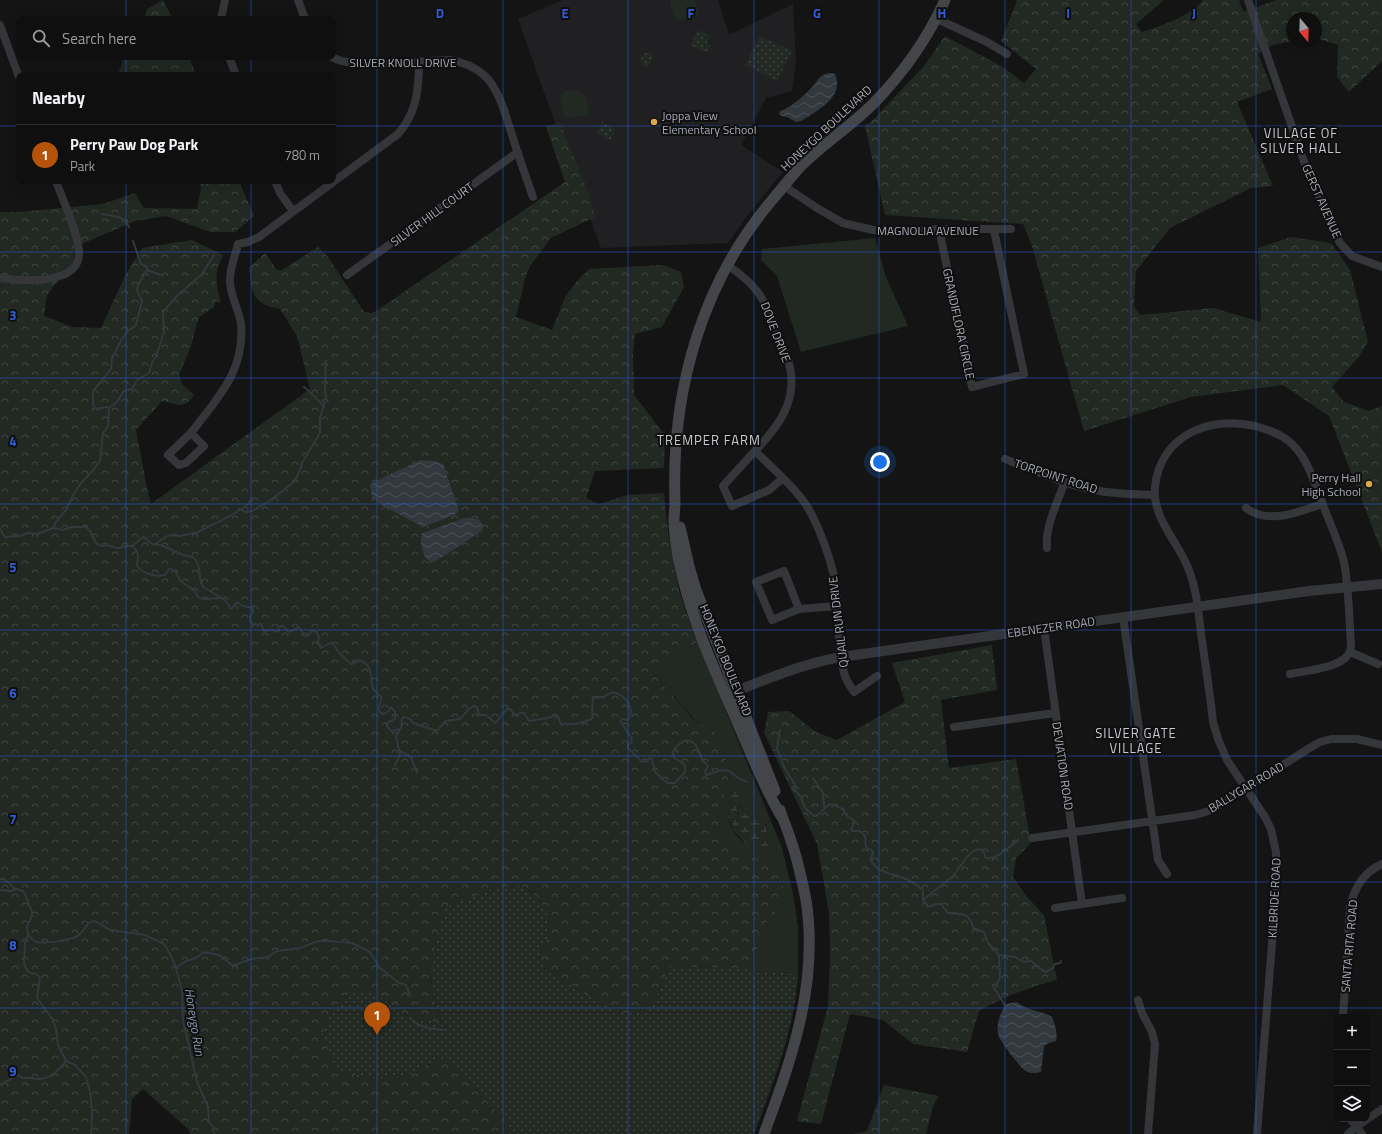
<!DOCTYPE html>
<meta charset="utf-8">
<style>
:root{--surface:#0f0f10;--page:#1d1d1e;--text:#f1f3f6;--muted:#9b9c9f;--line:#2f2f30;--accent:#b45309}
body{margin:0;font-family:"Titillium Web",sans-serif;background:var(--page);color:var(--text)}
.controls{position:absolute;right:12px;bottom:12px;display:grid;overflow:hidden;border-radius:8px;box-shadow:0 4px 16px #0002}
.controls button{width:36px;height:36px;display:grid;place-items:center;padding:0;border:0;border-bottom:1px solid var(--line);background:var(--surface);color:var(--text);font:20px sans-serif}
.compass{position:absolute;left:1286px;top:12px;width:36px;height:36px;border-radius:50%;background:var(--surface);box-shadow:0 4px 16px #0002;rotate:161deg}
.you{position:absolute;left:880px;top:462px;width:14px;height:14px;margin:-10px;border:3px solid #fff;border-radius:50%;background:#1a73e8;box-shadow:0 0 0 6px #1a73e833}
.badge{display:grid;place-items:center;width:26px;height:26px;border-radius:50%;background:var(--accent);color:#fff;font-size:13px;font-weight:700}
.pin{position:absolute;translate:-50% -33px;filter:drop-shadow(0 1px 2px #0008)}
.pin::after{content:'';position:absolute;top:21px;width:14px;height:12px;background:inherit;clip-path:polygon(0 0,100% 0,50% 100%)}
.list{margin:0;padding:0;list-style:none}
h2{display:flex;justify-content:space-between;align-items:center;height:52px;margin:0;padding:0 16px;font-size:17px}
h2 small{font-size:13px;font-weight:400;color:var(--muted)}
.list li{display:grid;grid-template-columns:26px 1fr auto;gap:12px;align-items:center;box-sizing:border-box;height:60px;padding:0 16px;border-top:1px solid var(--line)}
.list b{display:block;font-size:15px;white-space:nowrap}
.list p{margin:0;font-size:13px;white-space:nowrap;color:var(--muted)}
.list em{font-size:13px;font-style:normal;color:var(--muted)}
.icon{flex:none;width:22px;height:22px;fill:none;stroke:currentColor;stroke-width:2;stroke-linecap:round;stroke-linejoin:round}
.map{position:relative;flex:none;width:1382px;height:1134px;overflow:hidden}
.search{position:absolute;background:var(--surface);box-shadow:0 4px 16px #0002;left:16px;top:16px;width:320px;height:44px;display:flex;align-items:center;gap:10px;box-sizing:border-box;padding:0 14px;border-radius:8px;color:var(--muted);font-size:15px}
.panel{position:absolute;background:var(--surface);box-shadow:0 4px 16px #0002;left:16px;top:72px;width:320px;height:112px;border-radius:8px}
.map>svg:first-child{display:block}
.built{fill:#202022}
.grass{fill:#222923;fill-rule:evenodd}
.forest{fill:url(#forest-crowns);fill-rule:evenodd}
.wetland{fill:url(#wetland-marsh)}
.park{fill:url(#park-dots)}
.water{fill:url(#water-waves)}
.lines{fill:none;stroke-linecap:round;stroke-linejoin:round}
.stream{stroke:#31383e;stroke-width:2}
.minor{stroke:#35363a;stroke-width:8}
.tertiary{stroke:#35363a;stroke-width:10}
.secondary{stroke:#434549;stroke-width:11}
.grid{fill:none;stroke:#325cd3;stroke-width:1;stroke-opacity:0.55}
.poi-dot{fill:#daa647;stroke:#0f0f10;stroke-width:1.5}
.labels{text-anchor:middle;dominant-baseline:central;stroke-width:4;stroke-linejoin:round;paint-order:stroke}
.street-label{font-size:12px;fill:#a7abb4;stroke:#0f0f10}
.poi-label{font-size:12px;fill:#a7abb4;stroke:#0f0f10;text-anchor:start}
.neighbourhood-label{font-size:13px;letter-spacing:1px;fill:#c8cad0;stroke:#0f0f10}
.water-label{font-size:13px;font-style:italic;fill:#8298ab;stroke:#0f0f10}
.grid-label{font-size:13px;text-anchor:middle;font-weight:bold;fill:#325cd3;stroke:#0f0f10;stroke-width:4;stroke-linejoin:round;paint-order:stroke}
</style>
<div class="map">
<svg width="1382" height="1134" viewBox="0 0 1382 1134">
<defs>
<pattern id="forest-crowns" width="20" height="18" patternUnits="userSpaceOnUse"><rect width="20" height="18" fill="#222923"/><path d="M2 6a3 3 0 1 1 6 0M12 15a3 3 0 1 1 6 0" fill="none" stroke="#3f4541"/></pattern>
<pattern id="wetland-marsh" width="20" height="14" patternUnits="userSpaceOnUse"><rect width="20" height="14" fill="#222923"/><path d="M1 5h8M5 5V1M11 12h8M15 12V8" fill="none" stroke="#3f4541"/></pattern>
<pattern id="park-dots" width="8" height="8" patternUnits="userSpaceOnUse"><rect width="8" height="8" fill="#222923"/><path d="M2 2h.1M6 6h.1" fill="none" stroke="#3f4541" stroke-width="1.8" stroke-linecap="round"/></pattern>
<pattern id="water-waves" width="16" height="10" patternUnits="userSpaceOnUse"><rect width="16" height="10" fill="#31383e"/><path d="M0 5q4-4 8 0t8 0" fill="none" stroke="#4c5258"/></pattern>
</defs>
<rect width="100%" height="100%" fill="#141415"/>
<path class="built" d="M562 0H718L729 35 793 4 796 62 792 91 766 98 741 145 783 172 776 180 745 219 728 243 601 248 575 179 518 19Z"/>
<path class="grass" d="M671 0H695L699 15 678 21C672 14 670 9 671 0Z
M572 90C586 92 592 102 587 115L565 119 560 97 565 91Z
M875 238 886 277 908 326 801 352 777 276 761 260 762 249Z
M698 643 782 848 793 893 798 927V976C790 973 780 971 771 971 763 970 756 973 748 969L753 956 767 925 777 864 751 857 725 843 719 828 717 812 726 791 730 770 724 752 715 732 695 720 652 672 674 654ZM731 790 740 805 737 810 739 816 745 815 766 824 768 838 759 847C749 847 738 840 733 830 731 826 731 823 728 818Z"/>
<path class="forest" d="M163 0 173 19H144L147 9Z
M1015 0H1164L1136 24 1142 32C1160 26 1191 16 1203 0H1239L1243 12 1276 0H1382V61L1349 92 1337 77 1338 45 1316 38V18H1292V41L1273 45 1258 54 1272 89 1237 102 1273 186 1251 188 1170 228 1136 271 1134 306 1140 315 1214 308 1261 322 1258 248 1291 237 1331 243 1350 270 1368 342 1358 358 1332 387 1344 402 1369 411 1382 406V552L1329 416 1283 385 1191 397 1084 431 1032 246 1023 224 885 215 865 126 872 121 924 66 945 36 1003 67 1024 83 1036 69 1001 41 1017 1Z
M124 57H189L196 75H118Z
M560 123 587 189 595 217 551 238 530 266 525 279 516 317 552 330 565 297 578 280 589 269 663 265 681 272 684 287 662 327 635 334 633 354 634 395 665 435 664 468 595 471 586 498 599 504 627 495 664 493C667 528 672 563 681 597 686 613 692 628 698 643L674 654 652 672 694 720 715 732 724 752 730 770 726 791 717 812 719 828 725 843 751 857 777 864C782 878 786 886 780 900 777 910 776 912 768 918 766 935 754 952 748 969L669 966C664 977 661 993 652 1003 646 1009 640 1013 631 1013 609 1013 566 981 546 970L541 963 539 956 547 939 541 902 532 892 520 886 431 978 434 999 442 1023 417 1019 397 1012 384 999V1077L413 1074 441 1058 465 1075 494 1110 510 1124 505 1134H190L188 1129 143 1089 132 1099 129 1134H0V212H19L103 204 135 193 144 208 197 209 201 188 199 181H239L254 216 235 232H210L166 216 135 221 75 247 73 262 47 295 44 316 72 327 101 328 126 274 142 248 192 240 223 255C213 276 216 282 221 303L216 301 214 307 199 317 190 349 179 375 182 384 194 395C184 410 177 404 162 401L136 430 147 488 151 504 310 389 297 336 280 309C252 304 252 292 249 268L265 253 277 270H282L318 247 328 257 364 312 371 313 376 311 565 182 546 126ZM435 461 442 464 455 501ZM472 517 479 520 482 526V531L427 561 421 544 422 533 464 518Z
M992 645 997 690 941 700 949 768 1016 759 1031 843 1016 858 1013 877 1027 897 1044 915 1057 980C1030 987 1003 997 979 1011L967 1052 913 1044 883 1020 850 1014 821 1124 797 1121 828 1006 830 958 829 912 817 844 764 733 768 712 789 711 816 732 837 740 905 702 892 663Z
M884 1085 939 1096 933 1106 926 1134H853L867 1131Z"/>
<path class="wetland" d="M736 789 742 792 743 796 737 810 738 815C743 815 747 814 751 814 764 815 767 828 768 838L765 841 769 847H754L746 844 733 830 732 824 728 818 731 790Z"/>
<path class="park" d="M698 30 710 36 707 43 710 46 708 52 702 51 690 45Z
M760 36 792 51 777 81 745 65Z
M649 52 653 54V57L647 68 642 65 640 60 644 54Z
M602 122 616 129 610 140 597 133Z
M520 886C524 888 528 890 531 892 544 901 553 923 547 939 545 944 540 950 540 956 539 961 543 966 546 970 566 981 609 1013 631 1013 640 1013 646 1009 652 1003 661 993 664 977 669 966L748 969C756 973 763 970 771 971 780 971 790 973 798 976 794 1032 773 1082 754 1134H505L510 1124 494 1110 465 1075 441 1058 413 1074 384 1077 380 1079 344 1073 333 1062 322 1034 331 1012 345 995 367 991 384 999 397 1012 417 1019 442 1022 434 999 431 978 439 922 446 908 458 902 496 888Z"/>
<path class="water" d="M831 73 835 74C845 97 817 111 801 121L796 122 787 117 781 116 779 114 780 111C791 108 806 94 814 85 819 78 821 74 831 73Z
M420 460 435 461 443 464 459 511 454 515 423 527 380 504 372 497 370 485 376 481Z
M472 517 479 520 483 526 482 531 436 561 431 563C422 557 419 542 422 533L464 518Z
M1017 1002C1027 1011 1040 1010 1052 1017 1055 1025 1058 1032 1056 1041L1049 1043 1044 1046 1041 1072C1037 1073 1030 1074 1026 1071 1021 1069 1001 1042 999 1037 995 1025 1000 1014 1006 1004Z"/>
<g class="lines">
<path class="stream" d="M102 214C112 216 124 215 129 227
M133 241 141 264 147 267V270
M147 270 138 285 137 290 142 301 136 325 128 331 121 340 112 359 111 369 93 391V405L96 409 107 407 109 408 117 402 124 391 132 389 137 380 149 373 152 363 157 354 164 332 163 312 178 295 202 274 214 255
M147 270 161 275
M304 387C307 389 322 404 324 407
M239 509 246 512 252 511 268 502 294 482 300 470 302 463 320 433V418L326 398 325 390 326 360
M54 528 55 523 66 510 73 495 81 483 95 468 100 461 103 433 108 426 109 409
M0 529 5 537 19 536 28 533 37 534 53 528 63 530 72 527H85L89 529 96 543 101 546C113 544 111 548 118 548 123 548 126 545 132 546L142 538 144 537 152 544 161 545 183 555 193 557C203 566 197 577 203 587L225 600 231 609 237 602 243 606 253 608V612L250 616V621L254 625 261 624 264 631 271 630 278 632 280 626H283L289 632 299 627 305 636H308L312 631 317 632 319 638 318 641 321 648 330 643 333 644 339 653 351 664H353L358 660C374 663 370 678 373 689L382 698C380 704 375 712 384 714L389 711 391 707 395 712V719L387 723V726L391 731 399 729
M155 544 169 535 180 536 198 532 230 516 246 506 253 498
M132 546C140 552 138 557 137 566 143 574 155 577 165 575L169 569H171L176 572 180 581 194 590 199 598 206 599 220 598
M780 730 777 748 785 769 795 785V791
M400 751 411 757 417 773
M395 765 400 755 396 736 401 728 402 718 404 717 410 719 413 723 437 731 445 721 460 719 469 709 474 706 477 707 479 715H486L495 723C500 720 502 712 508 709H510L516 716 520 713H524L529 721 548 718 554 716 558 717 561 724H576L592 719C594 712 590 706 594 697H603L613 692C625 695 636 708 628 720L622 719 620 721 631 737 632 742 628 745V748L642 762 647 761 649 758 652 759 655 772 667 783H675L685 772V765C682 762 676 760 674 757 670 750 681 742 686 740 700 743 697 751 703 761 705 762 706 764 708 766L705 772 706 775C714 773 726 766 733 774 738 778 740 780 747 782
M813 778 823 793 824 807
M793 790C802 793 801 801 806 809 808 811 811 813 814 816L818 815 827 806 830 804 834 805 843 809 847 816 855 821 851 830 852 831H860L865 836 866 847 873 851 871 860C876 872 890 873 901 877 909 880 917 885 923 890 923 897 922 902 928 907L936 904H941L948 913 961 914 967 916 972 923 973 928 984 932 988 943 999 955 1000 978 994 988 1006 1007
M0 879H4L14 888 23 891 25 894 32 912V916L27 926 28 934 25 943 24 964 27 970 30 973 36 974 40 977 37 998 53 1020 56 1029 58 1045 66 1061 75 1065 85 1076
M0 890 11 891 16 889
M923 900 953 876 967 857 973 851 979 849 983 850 986 858C998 860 1009 846 1018 840
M28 934C29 937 33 940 36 942 44 944 73 940 79 935 85 930 86 922 95 921L110 930 145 935 164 944 169 952 175 965 182 990 183 1020 197 1082 208 1107 209 1122 213 1127 214 1134
M999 955 1015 957 1023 962 1031 961 1045 972C1050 970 1053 969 1055 964L1060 963 1061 961
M176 968 186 961 196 958 204 952 219 955 232 965H235L251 959 268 957 277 951 300 948 318 941H329L352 943 370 952 379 967 399 983 406 985 410 996
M412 1020C421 1028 432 1029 444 1030
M86 1078C92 1092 93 1118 91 1134
M0 1085 18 1075 23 1078C29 1077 33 1079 39 1079 51 1079 59 1069 66 1061"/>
<path class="minor" d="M298 0 305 19
M1248 0 1307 170 1335 232 1340 243 1352 256 1382 267
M221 19 225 0
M937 19 987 42 1007 54
M0 25 19 77
M229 57 236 75
M332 57C356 71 420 60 450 60 463 62 475 67 485 76 500 90 507 120 513 138 519 158 526 177 533 197
M275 181 280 193 293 211
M784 186 817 208 843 223 882 232 939 229H1011
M939 229 972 387 1024 374 994 230
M727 265C759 286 764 299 777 332 781 342 786 353 789 363 799 401 778 427 754 452 744 463 733 475 723 486L732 506 769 490 783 478
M347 275 518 152
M0 278C21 281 78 286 79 254 80 237 62 198 56 181
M191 433C217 398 245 372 241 324 239 310 231 297 230 283 229 269 235 257 238 244L248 242 259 237 398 134C417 113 419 88 419 61
M191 433 204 446 186 463 179 465 168 455Z
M755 451C771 467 788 481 802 499 818 520 835 569 837 595 839 622 837 651 845 676 847 682 851 687 854 692L877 676
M1005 459C1034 470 1063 484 1093 490 1113 494 1134 494 1155 495
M1246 508C1268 525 1299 512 1322 504
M1047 548C1045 525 1058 502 1065 481
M799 609 784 571 756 582 772 620 799 609 837 606
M1123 617 1158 860 1167 874
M1044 628 1082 904
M1350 652 1378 664
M954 727 1055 713
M1032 838 1181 817 1195 815 1212 810 1308 749 1320 742 1331 739H1357L1382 745
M1055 908 1122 898
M1138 1000 1142 1013 1152 1032 1155 1044 1148 1134
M1343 1017 1350 907C1354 889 1364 872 1382 864
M1350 1119 1362 1134
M1257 1134 1276 892V852L1271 829 1265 817 1227 760 1218 739 1213 722C1210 692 1205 663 1201 633 1198 608 1196 582 1184 559 1173 537 1152 514 1155 487 1160 436 1209 415 1255 426 1276 432 1289 437 1302 456 1311 470 1316 487 1322 502 1329 522 1339 541 1344 562 1349 589 1349 617 1351 644 1351 649 1350 653 1347 656 1338 668 1304 671 1290 674
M1348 1134 1356 1127 1382 1109"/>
<path class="tertiary" d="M729 694C766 679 802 664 841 657L1309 591 1382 584"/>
<path class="secondary" d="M680 527 689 566 696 590 775 791
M781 816C763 785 750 752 736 719 713 667 689 614 678 557 676 545 674 533 674 520 674 514 675 508 675 502 671 392 701 283 773 199 782 188 791 177 800 167 823 144 851 126 874 103 903 73 928 38 945 0
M764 1134C792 1058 819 983 806 900 802 880 798 860 791 841 788 830 783 820 780 810"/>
</g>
<path class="grid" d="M126 0V19M251 0V19M377 0V1134M503 0V1134M628 0V1134M754 0V1134M879 0V1134M1005 0V1134M1131 0V1134M1256 0V1134M126 57V75M251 57V75M0 126H19M333 126H1382M126 181V1134M251 181V1134M0 252H1382M0 378H1382M0 504H1382M0 630H1382M0 756H1382M0 882H1382M0 1008H1382"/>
<g class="poi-dot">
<circle cx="654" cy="122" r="4"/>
<circle cx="1369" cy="484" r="4"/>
</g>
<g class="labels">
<g class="street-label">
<text x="403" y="62">SILVER KNOLL DRIVE</text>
<text transform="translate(826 128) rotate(-43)">HONEYGO BOULEVARD</text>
<text transform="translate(1322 201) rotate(66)">GERST AVENUE</text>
<text transform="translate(432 214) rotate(-36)">SILVER HILL COURT</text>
<text x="928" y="230">MAGNOLIA AVENUE</text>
<text transform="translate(959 324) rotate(78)">GRANDIFLORA CIRCLE</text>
<text transform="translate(776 332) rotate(69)">DOVE DRIVE</text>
<text transform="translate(1056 476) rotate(18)">TORPOINT ROAD</text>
<text transform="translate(838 622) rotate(-97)">QUAIL RUN DRIVE</text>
<text transform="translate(1051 627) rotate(-8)">EBENEZER ROAD</text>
<text transform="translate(726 660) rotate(68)">HONEYGO BOULEVARD</text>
<text transform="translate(1063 766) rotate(82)">DEVIATION ROAD</text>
<text transform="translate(1246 787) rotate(-31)">BALLYGAR ROAD</text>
<text transform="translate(1274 898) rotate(-87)">KILBRIDE ROAD</text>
<text transform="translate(1349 946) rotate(-85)">SANTA RITA ROAD</text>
</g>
<g class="poi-label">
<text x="662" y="115">Joppa View<tspan x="662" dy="14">Elementary School</tspan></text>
<text x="1361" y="477" text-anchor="end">Perry Hall<tspan x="1361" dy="14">High School</tspan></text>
</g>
<g class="neighbourhood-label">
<text x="1301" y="133">VILLAGE OF<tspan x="1301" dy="15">SILVER HALL</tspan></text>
<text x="709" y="440">TREMPER FARM</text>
<text x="1136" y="733">SILVER GATE<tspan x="1136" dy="15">VILLAGE</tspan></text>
</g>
<g class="water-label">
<text transform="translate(195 1022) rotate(81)">Honeygo Run</text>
</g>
</g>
<g class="grid-label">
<text x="440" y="18">D</text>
<text x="565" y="18">E</text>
<text x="691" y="18">F</text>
<text x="817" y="18">G</text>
<text x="942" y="18">H</text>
<text x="1068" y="18">I</text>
<text x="1194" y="18">J</text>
<text x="13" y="320">3</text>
<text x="13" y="446">4</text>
<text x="13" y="572">5</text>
<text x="13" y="698">6</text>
<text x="13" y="824">7</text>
<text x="13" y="950">8</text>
<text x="13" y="1076">9</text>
</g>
</svg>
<div class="controls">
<button>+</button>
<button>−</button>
<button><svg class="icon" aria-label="layers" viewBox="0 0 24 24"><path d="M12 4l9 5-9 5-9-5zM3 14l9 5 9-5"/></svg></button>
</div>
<svg class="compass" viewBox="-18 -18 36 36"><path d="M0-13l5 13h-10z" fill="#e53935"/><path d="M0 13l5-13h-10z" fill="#9b9c9f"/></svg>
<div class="you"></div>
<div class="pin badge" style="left:377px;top:1035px">1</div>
<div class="search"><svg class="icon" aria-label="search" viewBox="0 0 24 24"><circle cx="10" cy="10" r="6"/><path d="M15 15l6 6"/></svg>Search here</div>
<section class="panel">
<h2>Nearby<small></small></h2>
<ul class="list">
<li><span class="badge">1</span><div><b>Perry Paw Dog Park</b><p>Park</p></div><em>780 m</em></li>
</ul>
</section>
</div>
